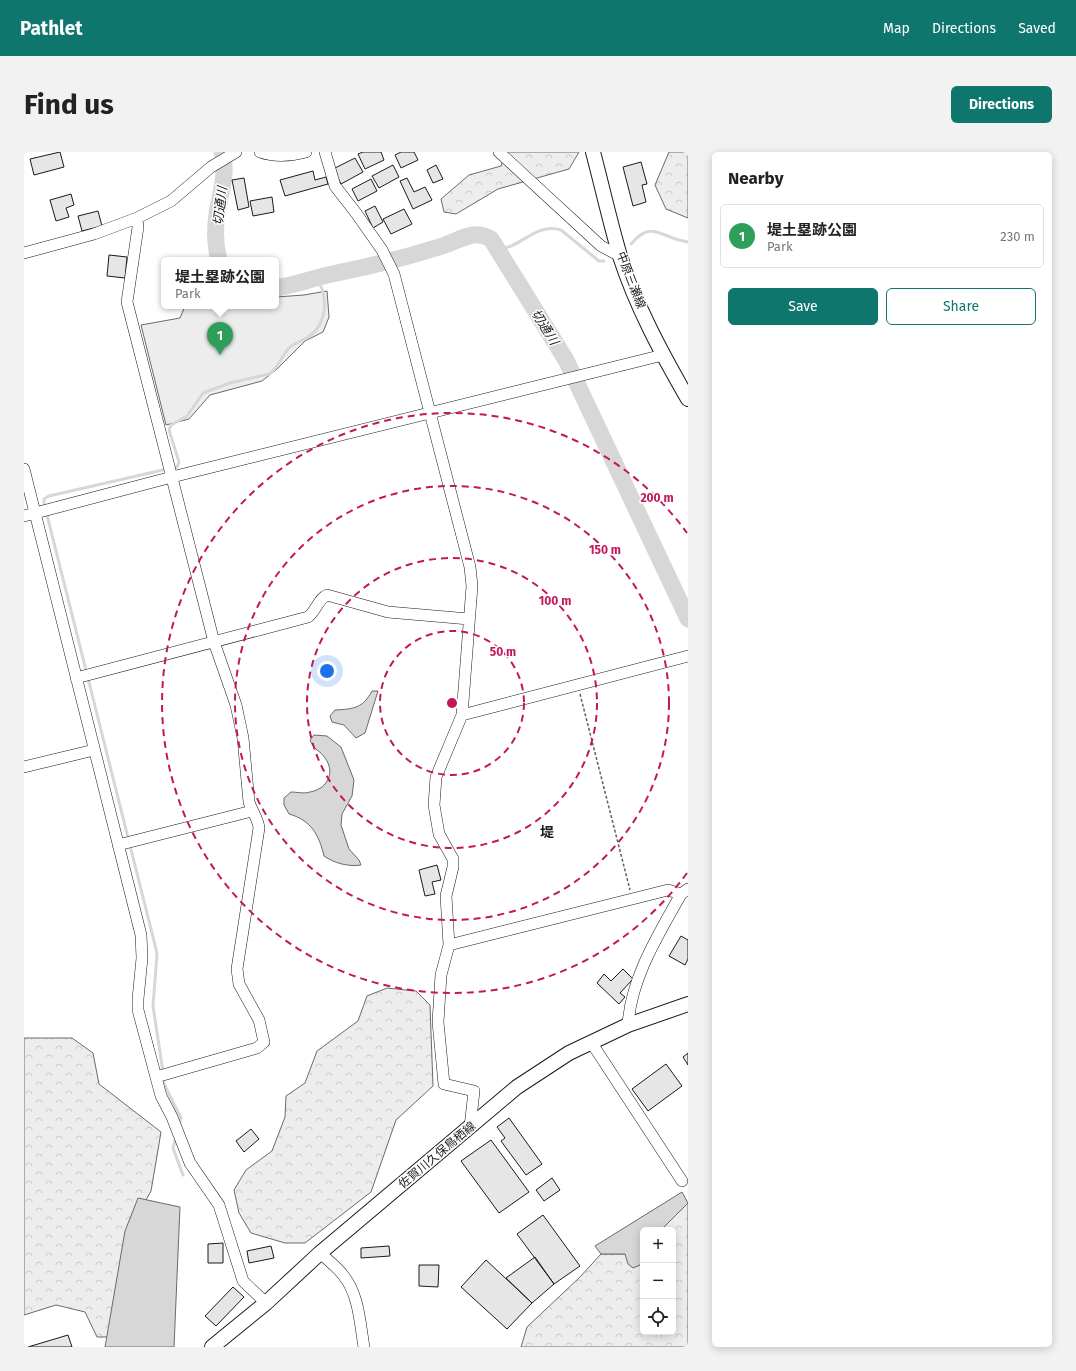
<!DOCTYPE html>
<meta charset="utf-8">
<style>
:root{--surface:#fff;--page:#f2f2f2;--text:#222;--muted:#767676;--line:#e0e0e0;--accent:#0f766e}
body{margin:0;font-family:"Fira Sans","Noto Sans JP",sans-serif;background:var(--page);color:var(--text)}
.controls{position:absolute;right:12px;bottom:12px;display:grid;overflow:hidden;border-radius:6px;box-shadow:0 2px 10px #0003}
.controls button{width:36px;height:36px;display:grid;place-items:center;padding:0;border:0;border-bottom:1px solid var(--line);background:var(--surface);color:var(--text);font:20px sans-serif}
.you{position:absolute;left:303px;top:519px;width:14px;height:14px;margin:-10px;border:3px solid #fff;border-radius:50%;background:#1a73e8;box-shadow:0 0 0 6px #1a73e833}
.badge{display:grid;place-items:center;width:26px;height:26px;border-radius:50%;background:var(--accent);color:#fff;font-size:13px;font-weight:700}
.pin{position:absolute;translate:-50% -33px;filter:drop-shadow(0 1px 2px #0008)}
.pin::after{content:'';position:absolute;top:21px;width:14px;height:12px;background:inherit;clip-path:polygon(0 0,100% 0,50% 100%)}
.popup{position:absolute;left:137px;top:105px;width:118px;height:52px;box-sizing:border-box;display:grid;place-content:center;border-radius:6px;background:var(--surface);filter:drop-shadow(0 1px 3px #0005);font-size:13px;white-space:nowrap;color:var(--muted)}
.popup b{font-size:15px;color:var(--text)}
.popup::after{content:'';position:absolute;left:50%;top:100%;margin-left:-8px;border:8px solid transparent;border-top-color:var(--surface)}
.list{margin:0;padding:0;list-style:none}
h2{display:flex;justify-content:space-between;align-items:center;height:52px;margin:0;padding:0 16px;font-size:17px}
h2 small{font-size:13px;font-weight:400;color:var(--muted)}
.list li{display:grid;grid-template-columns:26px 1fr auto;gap:12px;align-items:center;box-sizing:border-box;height:64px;margin:0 8px 8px;padding:0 8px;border:1px solid var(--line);border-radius:6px}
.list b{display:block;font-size:15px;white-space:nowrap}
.list p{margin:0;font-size:13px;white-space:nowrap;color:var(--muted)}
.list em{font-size:13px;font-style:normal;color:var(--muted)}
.actions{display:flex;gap:8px;padding:12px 16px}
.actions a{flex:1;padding:9px 0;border:1px solid var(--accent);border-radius:6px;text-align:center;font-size:14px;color:var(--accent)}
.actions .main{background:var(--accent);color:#fff}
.icon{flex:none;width:22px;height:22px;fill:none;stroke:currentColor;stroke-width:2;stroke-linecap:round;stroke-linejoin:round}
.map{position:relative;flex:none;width:664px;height:1195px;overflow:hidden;border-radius:6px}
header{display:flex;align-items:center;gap:24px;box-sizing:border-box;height:56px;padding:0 20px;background:var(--accent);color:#fff}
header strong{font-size:19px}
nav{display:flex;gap:22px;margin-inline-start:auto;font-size:14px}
.intro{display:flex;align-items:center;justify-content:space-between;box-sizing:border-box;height:96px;padding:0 24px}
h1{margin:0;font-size:28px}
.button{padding:10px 18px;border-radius:6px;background:var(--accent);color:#fff;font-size:14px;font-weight:700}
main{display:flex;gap:24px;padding:0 24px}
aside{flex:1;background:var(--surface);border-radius:6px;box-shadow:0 2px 10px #0003}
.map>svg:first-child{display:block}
.forest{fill:url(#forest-crowns);stroke:#6a6a6a}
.park{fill:#ededed;stroke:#6a6a6a}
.water{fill:#d7d7d7;stroke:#6a6a6a}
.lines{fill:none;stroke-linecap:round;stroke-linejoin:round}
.stream{stroke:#d7d7d7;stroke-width:3}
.river{stroke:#d7d7d7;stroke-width:17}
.building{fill:#e6e6e6;stroke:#1a1a1a}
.minor-casing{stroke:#1a1a1a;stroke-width:12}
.major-casing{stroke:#1a1a1a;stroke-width:16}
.path{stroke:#5f5f5f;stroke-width:1.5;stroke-dasharray:3 2;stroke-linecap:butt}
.minor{stroke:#fff;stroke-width:11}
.major{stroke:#fff;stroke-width:14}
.ring{fill:none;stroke:#c2185b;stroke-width:2;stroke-dasharray:7 5}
.labels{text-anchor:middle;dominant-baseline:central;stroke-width:3;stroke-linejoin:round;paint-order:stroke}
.street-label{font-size:12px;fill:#1a1a1a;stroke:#fff}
.water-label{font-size:13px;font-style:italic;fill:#1a1a1a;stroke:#fff}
.quarter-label{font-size:14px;font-weight:bold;fill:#1a1a1a;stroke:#fff}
.centre{fill:#c2185b;stroke:#fff;stroke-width:2}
.ring-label{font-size:12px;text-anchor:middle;font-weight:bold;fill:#c2185b;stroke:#fff;stroke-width:3;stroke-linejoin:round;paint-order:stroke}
</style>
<header>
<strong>Pathlet</strong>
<nav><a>Map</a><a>Directions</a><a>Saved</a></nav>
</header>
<div class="intro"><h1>Find us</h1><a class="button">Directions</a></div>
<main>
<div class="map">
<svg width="664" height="1195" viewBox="0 0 664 1195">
<defs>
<pattern id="forest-crowns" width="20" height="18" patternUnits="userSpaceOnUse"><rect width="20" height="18" fill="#ededed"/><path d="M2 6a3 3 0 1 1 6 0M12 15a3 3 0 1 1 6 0" fill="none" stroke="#cbcbcb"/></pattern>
</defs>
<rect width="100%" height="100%" fill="#fff"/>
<path class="forest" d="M482 0H555L545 17 474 37 432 62 420 60 417 47 445 23 477 14Z
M645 0H664V66L642 57 631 33Z
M363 836 392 839 406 853 409 934 372 968 347 1040 281 1091H261L227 1081 215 1061 210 1038 222 1018 248 999 261 965 262 944 281 931 293 899 334 869 343 844Z
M0 886H48L69 901 75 932 137 980 127 1039 106 1077 84 1185H73L61 1160 32 1153 0 1163Z
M664 1051V1195H497L503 1175 556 1125 577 1102H601L616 1113 619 1105V1180H649V1078H637Z"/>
<path class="park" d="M303 139 305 165 299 180 281 189 253 217 238 229 186 243 165 267 142 273 117 173 156 166 161 154H252V145L280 143Z"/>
<path class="water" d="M348 539H354L341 581 332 586 320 573 308 570 306 564 311 558C330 557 339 556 348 539Z
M290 583 303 584 317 595 330 628 328 644 318 662 317 673 325 697 335 708 337 713C324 715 310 711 300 704 295 683 287 668 265 662L260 653V646L267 640C273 640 280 642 286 640 303 637 312 621 301 606 296 598 290 599 286 588Z
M658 1040 664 1051 637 1078H619V1105L616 1113 609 1116 604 1112 601 1102H577L571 1094Z
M114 1046 156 1055 150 1195H81L101 1079Z"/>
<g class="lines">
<path class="stream" d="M607 92C629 66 637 87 664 90
M473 97C497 97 511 70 537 78L575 109H580
M148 316 153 315 155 310 145 278 147 273 163 264 179 241 206 231 245 222C255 216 257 204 265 196 270 191 279 189 284 185 303 173 305 145 293 127
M139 920 129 854 133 802 130 789 20 351V347L25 344 143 317
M139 926 140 932 157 966 155 974
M152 985 149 996 159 1023"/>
<path class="river" d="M195 108C191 94 191 76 193 62 196 42 204 20 198 0
M252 136C272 133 289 126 308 122 344 115 380 106 415 95 427 92 437 85 449 83 456 82 461 84 467 87L542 208 664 467"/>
</g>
<path class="building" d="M36 0 40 15 10 23 6 7Z
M339 0H357L360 8 341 17 334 2Z
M377 0H390L394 8 377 16 371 3Z
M331 6 339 20 317 32 309 17Z
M617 10 623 32 618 33 622 50 609 54 599 15Z
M369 13 375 25 355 36 348 24Z
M412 13 419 27 409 31 403 18Z
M289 19 291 28 302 25 304 32 261 44 256 28Z
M220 26 225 55 214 58 208 28Z
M383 26 390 40 401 35 408 48 389 57 376 29Z
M347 27 353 39 334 49 328 37Z
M47 42 50 53 42 56 45 65 32 69 26 48Z
M248 45 250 60 229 64 226 49Z
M351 54 359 70 349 76 341 59Z
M380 57 388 72 367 82 359 67Z
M74 59 78 74 58 79 54 64Z
M85 103 103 105 101 126 83 124Z
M413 713 417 728 408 730 411 742 401 744 395 718Z
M657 784 664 788V807L661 813 645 804Z
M599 817 609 827 596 841 601 845 595 852 573 831 580 822 587 829Z
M664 901V913L659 905Z
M642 912 658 934 624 959 608 937Z
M485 966 518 1012 502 1023 477 989 481 986 473 975Z
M227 977 235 987 220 1000 212 989Z
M467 988 505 1040 475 1061 437 1009Z
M528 1026 536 1038 520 1049 512 1038Z
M519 1063 556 1114 530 1132 493 1082Z
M199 1091V1111H184V1092Z
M247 1094 250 1106 225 1111 223 1099Z
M365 1094 366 1104 337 1106V1096Z
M511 1105 530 1132 508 1151 482 1126Z
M462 1108 508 1151 483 1177 437 1135Z
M395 1113H415L414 1135 395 1134Z
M209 1135 220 1145 192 1174 181 1164Z
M44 1183 48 1195H4Z"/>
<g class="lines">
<defs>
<path id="minor" d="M236 0C251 5 267 4 282 0
M301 0 311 34 332 61 358 98 370 122 446 415 448 434 438 563 412 625 410 653 415 682 429 707V715L422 744 425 793 417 823 414 870 420 932 450 939 446 975
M475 0 577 94 596 104
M113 66 114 75 103 150 190 490 212 553 219 586 225 650C228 659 234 667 235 676L213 817 215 832 235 868 240 890 233 896 132 925
M0 101 70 82 113 66 147 49 187 15 212 0
M0 317 117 783 118 806 114 847V858L137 944 148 965 166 1011 195 1053 219 1129 242 1151
M0 364 148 325 639 203
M52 526 284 465C292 459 295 446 303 443L364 460 445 467
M438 563 664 504
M0 615 70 598
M94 693 228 659
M425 793 644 738 657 742
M604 873C607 825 635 782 657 742L664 737
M567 890 658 1029
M296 1101C304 1108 313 1115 319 1123 335 1142 336 1172 340 1195"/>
<path id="major" d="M569 0C578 34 586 70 596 104 612 154 638 202 664 247
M188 1195 242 1151 296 1101 493 935 545 901 604 873 664 852"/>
</defs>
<use href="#minor" class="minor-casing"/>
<use href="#major" class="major-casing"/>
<path class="path" d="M556 542 606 738"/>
<use href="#minor" class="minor"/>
<use href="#major" class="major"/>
</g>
<g class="ring">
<circle cx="428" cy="551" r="72"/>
<circle cx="428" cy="551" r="145"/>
<circle cx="428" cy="551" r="217"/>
<path d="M663 721A290 290 0 1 1 663 381"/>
</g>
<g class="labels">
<g class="street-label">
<text transform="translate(607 128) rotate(69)">中原三瀬線</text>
<text transform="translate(413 1003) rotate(-40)">佐賀川久保鳥栖線</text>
</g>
<g class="water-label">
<text transform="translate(196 54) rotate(-83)">切通川</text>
<text transform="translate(521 175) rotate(58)">切通川</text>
</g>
<g class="quarter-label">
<text x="523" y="680">堤</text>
</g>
</g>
<circle cx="428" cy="551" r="6" class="centre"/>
<g class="ring-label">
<text x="633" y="350">200 m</text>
<text x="581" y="402">150 m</text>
<text x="531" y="453">100 m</text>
<text x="479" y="504">50 m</text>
</g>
</svg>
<div class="controls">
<button>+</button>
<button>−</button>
<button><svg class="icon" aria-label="locate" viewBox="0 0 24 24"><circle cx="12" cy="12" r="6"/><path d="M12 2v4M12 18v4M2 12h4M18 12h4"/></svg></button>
</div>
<div class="you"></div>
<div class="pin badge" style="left:196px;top:203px;background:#2e9e5b">1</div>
<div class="popup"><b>堤土塁跡公園</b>Park</div>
</div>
<aside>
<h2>Nearby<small></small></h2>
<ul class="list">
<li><span class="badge" style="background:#2e9e5b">1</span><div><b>堤土塁跡公園</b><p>Park</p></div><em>230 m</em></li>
</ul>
<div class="actions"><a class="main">Save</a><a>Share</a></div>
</aside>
</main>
